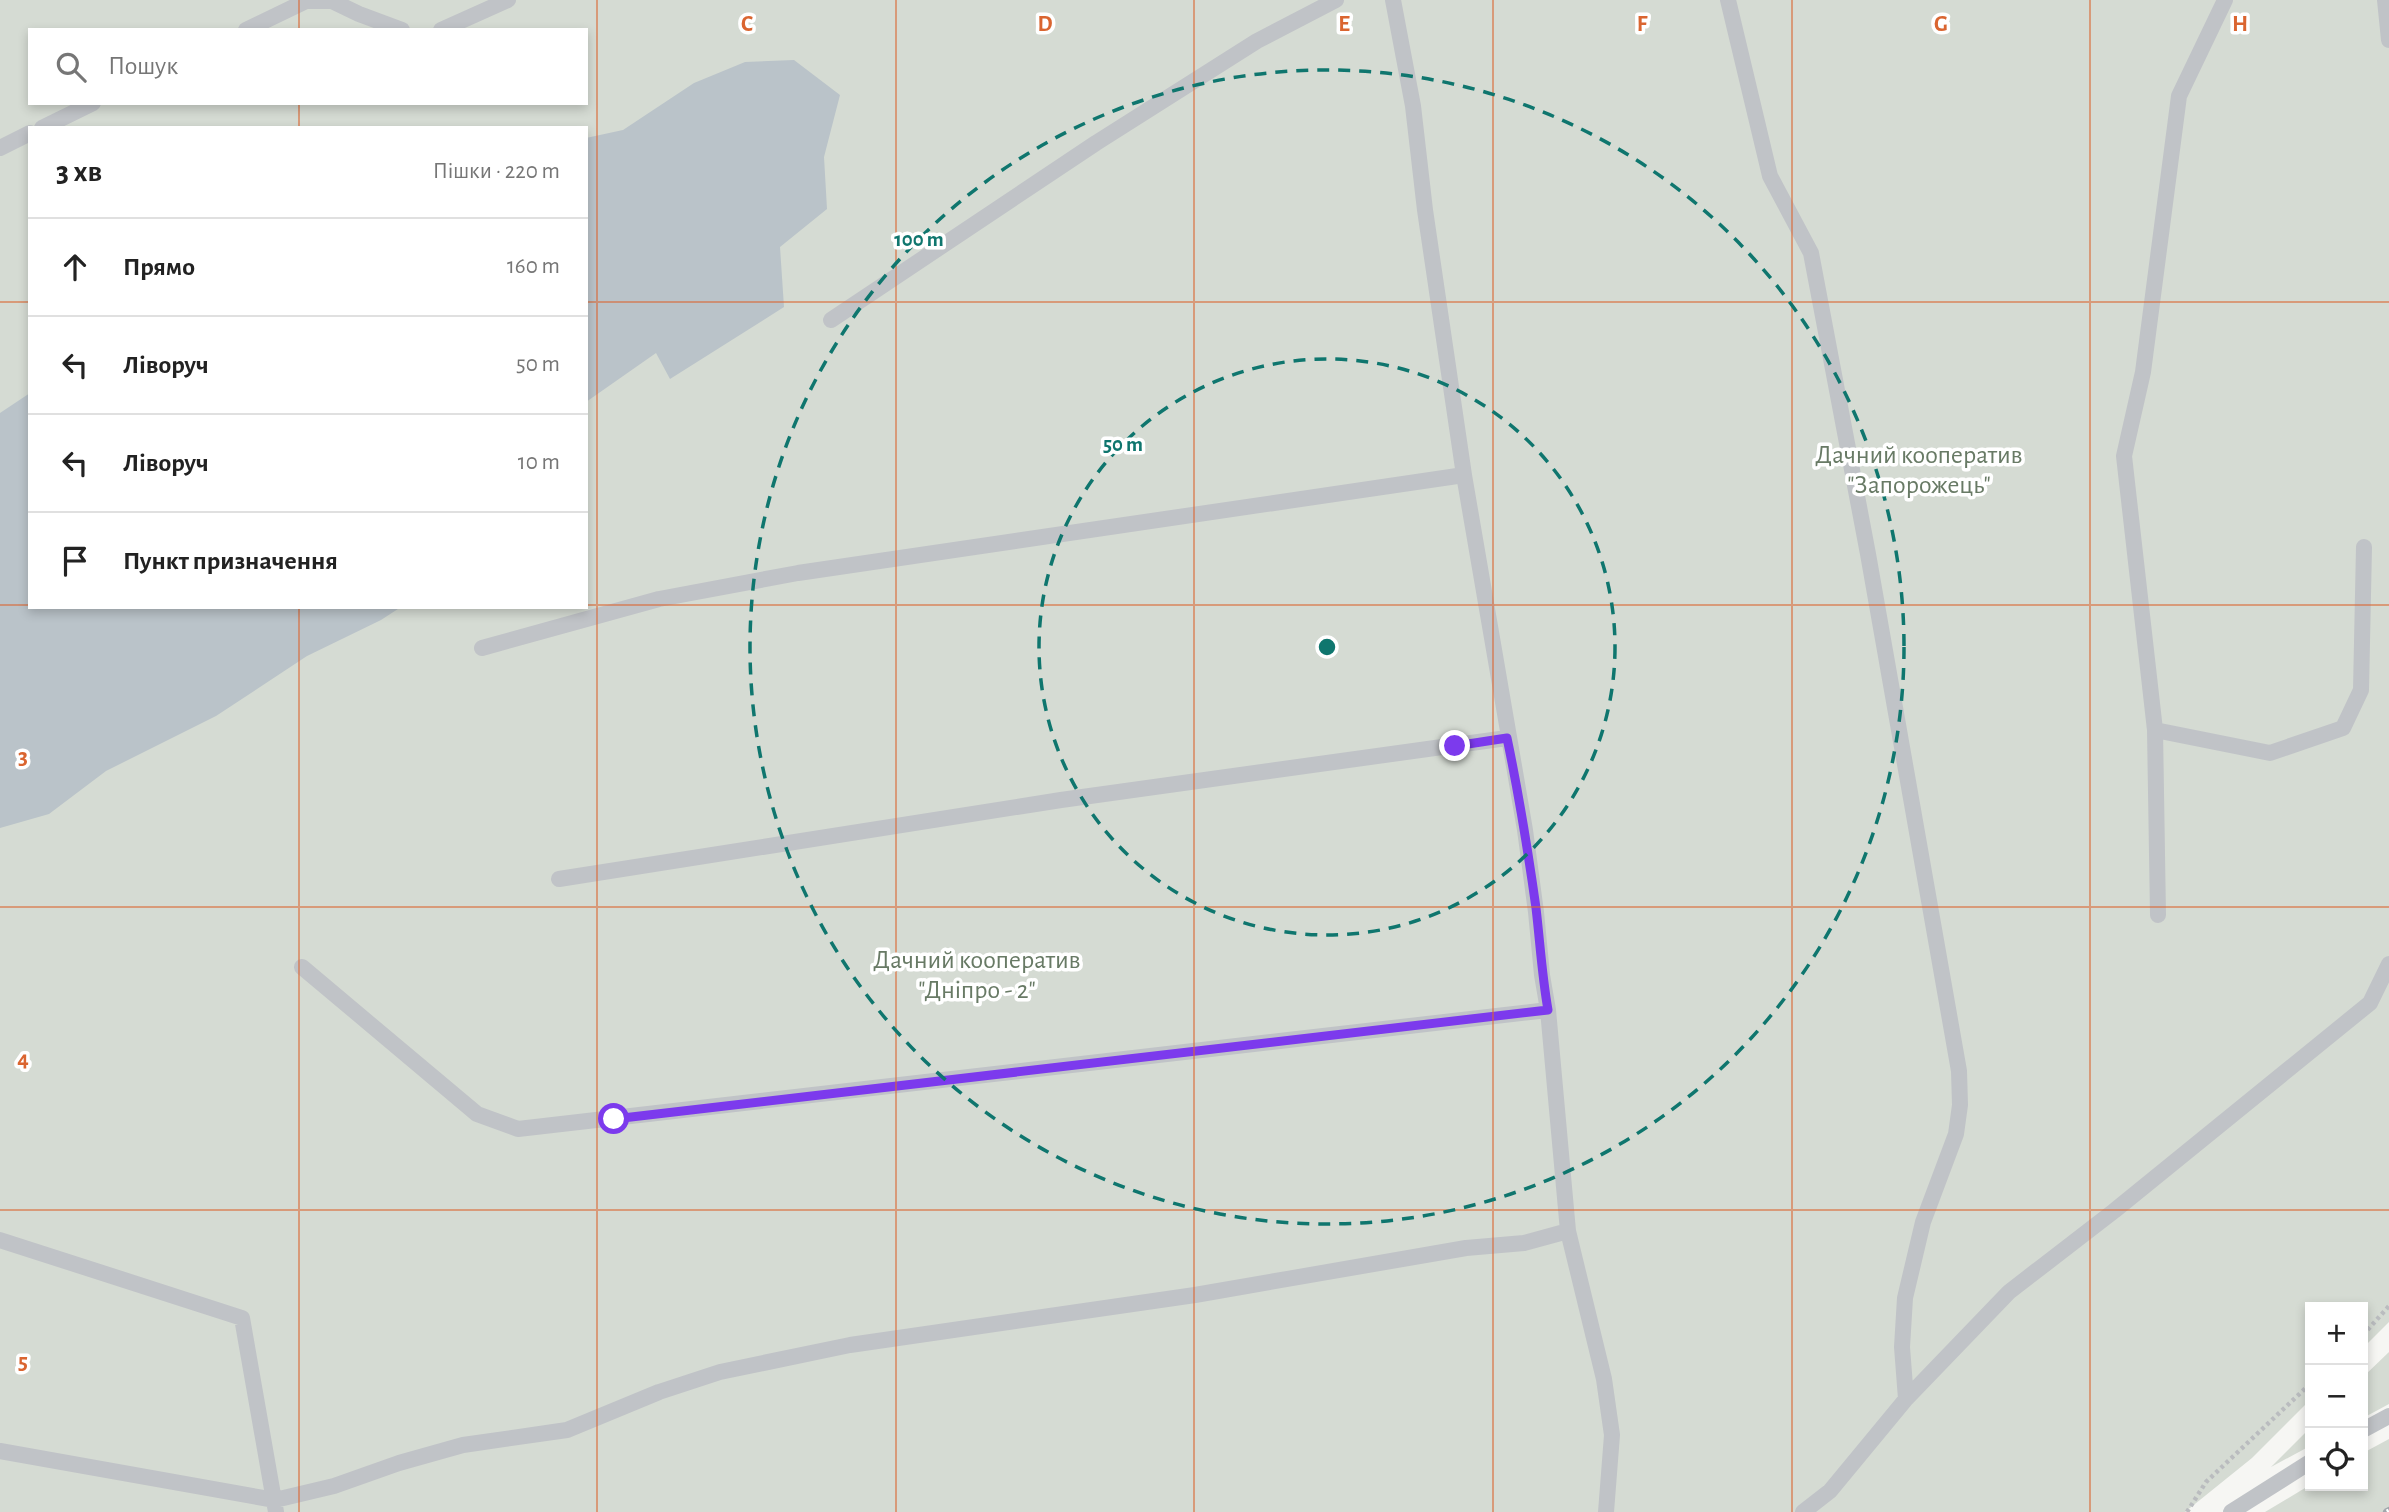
<!DOCTYPE html>
<html lang="uk">
<meta charset="utf-8">
<style>
:root{--surface:#fff;--page:#f6f6f6;--text:#222;--muted:#767676;--line:#e0e0e0}
body{margin:0;font-family:"Alegreya Sans",sans-serif;background:var(--page);color:var(--text)}
.controls{position:absolute;right:21px;bottom:21px;display:grid;overflow:hidden;border-radius:0px;box-shadow:0 4px 10px #0003}
.controls button{width:63px;height:63px;display:grid;place-items:center;padding:0;border:0;border-bottom:2px solid var(--line);background:var(--surface);color:var(--text);font:35px sans-serif}
.stop{position:absolute;width:21px;height:21px;margin:-16px;border:5px solid #7c3aed;border-radius:50%;background:#fff}
.stop.end{background:#7c3aed;border-color:#fff;box-shadow:0 2px 7px #0008}
.list{margin:0;padding:0;list-style:none}
h2{display:flex;justify-content:space-between;align-items:center;height:91px;margin:0;padding:0 28px;font-size:30px}
h2 small{font-size:23px;font-weight:400;color:var(--muted)}
.list li{display:grid;grid-template-columns:46px 1fr auto;gap:21px;align-items:center;box-sizing:border-box;height:98px;padding:0 28px;border-top:2px solid var(--line)}
.list b{display:block;font-size:26px;white-space:nowrap}
.list em{font-size:23px;font-style:normal;color:var(--muted)}
.icon{flex:none;width:38px;height:38px;fill:none;stroke:currentColor;stroke-width:2;stroke-linecap:round;stroke-linejoin:round}
.map{position:relative;flex:none;width:2389px;height:1512px;overflow:hidden}
.search{position:absolute;background:var(--surface);box-shadow:0 4px 10px #0003;left:28px;top:28px;width:560px;height:77px;display:flex;align-items:center;gap:18px;box-sizing:border-box;padding:0 24px;border-radius:0px;color:var(--muted);font-size:26px}
.panel{position:absolute;background:var(--surface);box-shadow:0 4px 10px #0003;left:28px;top:126px;width:560px;height:483px;border-radius:0px}
.map>svg:first-child{display:block}
.green{fill:#d5dbd3;fill-rule:evenodd}
.water{fill:#bac3c9}
.lines{fill:none;stroke-linecap:round;stroke-linejoin:round}
.path{stroke:#babcbf;stroke-width:4.5;stroke-dasharray:3.5 3.5;stroke-linecap:butt}
.lane{stroke:#c0c3c7;stroke-width:16}
.rail-casing{stroke:#a1a6ac;stroke-width:8}
.rail{stroke:#fff;stroke-width:5;stroke-dasharray:16;stroke-linecap:butt}
.route{stroke:#7c3aed;stroke-width:9}
.grid{fill:none;stroke:#da6530;stroke-width:2;stroke-opacity:0.55}
.ring{fill:none;stroke:#0f766e;stroke-width:3.5;stroke-dasharray:12 9}
.labels{text-anchor:middle;dominant-baseline:central;stroke-width:7;stroke-linejoin:round;paint-order:stroke}
.park-label{font-size:26px;fill:#687a65;stroke:#fff}
.grid-label{font-size:23px;text-anchor:middle;font-weight:bold;fill:#da6530;stroke:#fff;stroke-width:7;stroke-linejoin:round;paint-order:stroke}
.centre{fill:#0f766e;stroke:#fff;stroke-width:3.5}
.ring-label{font-size:21px;text-anchor:middle;font-weight:bold;fill:#0f766e;stroke:#fff;stroke-width:7;stroke-linejoin:round;paint-order:stroke}
</style>
<div class="map">
<svg width="2389" height="1512" viewBox="0 0 2389 1512">
<rect width="100%" height="100%" fill="#f6f6f3"/>
<path class="green" d="M0 0H2389V1322L2363 1348V1307H2310V1400L2252 1458 2185 1512H0ZM30 30H586V103H30ZM30 128H586V607H30Z
M2389 1352V1404L2363 1418V1377Z
M2310 1428V1446L2271 1467Z
M2389 1439V1512H2265L2310 1485 2363 1486V1453Z"/>
<path class="water" d="M794 60 840 95 824 157 827 209 780 247 784 307 670 379 656 353 586 402V138L623 130 694 83 745 62Z
M30 393V607H401L381 620 307 656 216 716 106 771 49 814 0 828V413Z"/>
<g class="lines">
<path class="path" d="M2363 1335 2389 1306
M2187 1512 2206 1482 2310 1384"/>
<path class="lane" d="M1393 0 1413 106 1425 210 1464 475 1525 830 1536 912 1542 975 1548 1010 1568 1231 1604 1379 1612 1435 1606 1512
M1728 0 1770 176 1811 253 1868 554 1959 1071 1960 1105 1956 1134 1923 1222 1905 1298 1902 1347 1906 1399
M2385 0 2389 40
M246 30 306 1H332L359 14 402 30
M441 30 508 0
M42 128 93 103
M0 148 30 133
M831 320 1096 143 1257 41 1336 0
M482 648 659 599 798 573 1464 475
M2155 730 2270 753 2343 728 2361 690 2364 547
M559 879 1061 800 1507 738
M2158 915 2155 730 2124 456 2143 372 2179 96 2225 0
M302 967 477 1114 518 1129 1548 1010
M0 1240 242 1318 276 1512
M2363 1430 2389 1416
M0 1451 275 1500 334 1486 399 1463 463 1445 567 1430 659 1392 720 1372 850 1345 1195 1295 1466 1248 1524 1243 1568 1231
M1803 1512 1830 1491 1906 1399 2009 1292 2114 1211 2370 1003 2389 964
M2231 1512 2310 1462"/>
<defs>
<path id="rail" d="M2387 1512 2389 1511"/>
</defs>
<use href="#rail" class="rail-casing"/>
<use href="#rail" class="rail"/>
</g>
<g class="lines">
<path class="route" d="M614 1119 1548 1010C1542 976 1540 942 1536 908 1528 851 1519 795 1507 738L1455 746"/>
</g>
<path class="grid" d="M299 0V30M597 0V1512M896 0V1512M1194 0V1512M1493 0V1512M1792 0V1512M2090 0V1512M299 103V128M0 302H30M586 302H2389M0 605H30M586 605H2389M299 607V1512M0 907H2389M0 1210H2389"/>
<g class="ring">
<circle cx="1327" cy="647" r="288"/>
<circle cx="1327" cy="647" r="577"/>
</g>
<g class="labels">
<g class="park-label">
<text x="1919" y="455">Дачний кооператив<tspan x="1919" dy="30">"Запорожець"</tspan></text>
<text x="977" y="960">Дачний кооператив<tspan x="977" dy="30">"Дніпро - 2"</tspan></text>
</g>
</g>
<g class="grid-label">
<text x="747" y="31">C</text>
<text x="1045" y="31">D</text>
<text x="1344" y="31">E</text>
<text x="1642" y="31">F</text>
<text x="1941" y="31">G</text>
<text x="2240" y="31">H</text>
<text x="23" y="764">3</text>
<text x="23" y="1066">4</text>
<text x="23" y="1369">5</text>
</g>
<circle cx="1327" cy="647" r="10" class="centre"/>
<g class="ring-label">
<text x="919" y="246">100 m</text>
<text x="1123" y="451">50 m</text>
</g>
</svg>
<div class="controls">
<button>+</button>
<button>−</button>
<button><svg class="icon" aria-label="locate" viewBox="0 0 24 24"><circle cx="12" cy="12" r="6"/><path d="M12 2v4M12 18v4M2 12h4M18 12h4"/></svg></button>
</div>
<div class="stop" style="left:614px;top:1119px"></div>
<div class="stop end" style="left:1455px;top:746px"></div>
<div class="search"><svg class="icon" aria-label="search" viewBox="0 0 24 24"><circle cx="10" cy="10" r="6"/><path d="M15 15l6 6"/></svg>Пошук</div>
<section class="panel">
<h2>3 хв<small>Пішки · 220 m</small></h2>
<ul class="list">
<li><svg class="icon" aria-label="ahead" viewBox="0 0 24 24"><path d="M12 20V5M6 11l6-6 6 6"/></svg><div><b>Прямо</b></div><em>160 m</em></li>
<li><svg class="icon" aria-label="left" viewBox="0 0 24 24"><path d="M17 20v-9H6M10 6l-5 5 5 5"/></svg><div><b>Ліворуч</b></div><em>50 m</em></li>
<li><svg class="icon" aria-label="left" viewBox="0 0 24 24"><path d="M17 20v-9H6M10 6l-5 5 5 5"/></svg><div><b>Ліворуч</b></div><em>10 m</em></li>
<li><svg class="icon" aria-label="arrive" viewBox="0 0 24 24"><path d="M6 21V4h12l-3 4 3 4H6"/></svg><div><b>Пункт призначення</b></div></li>
</ul>
</section>
</div>
